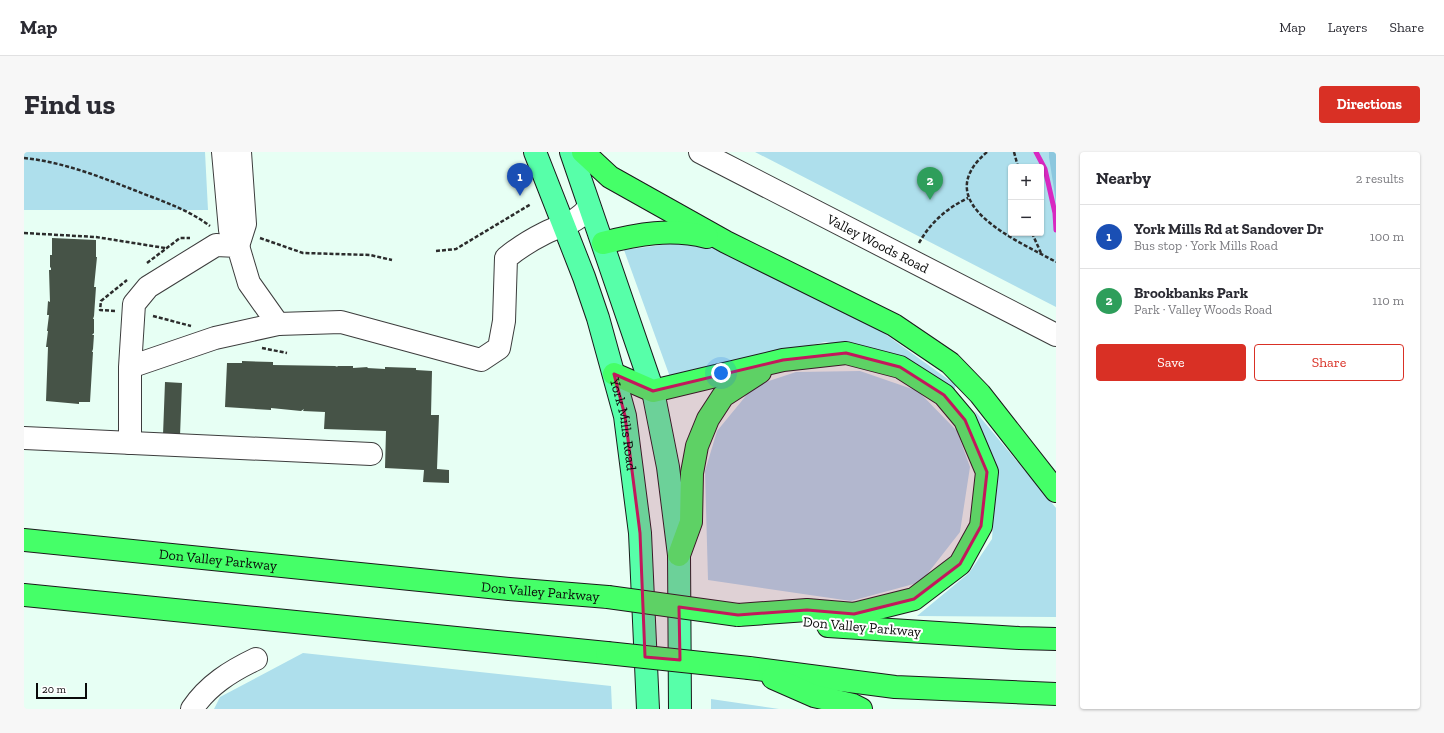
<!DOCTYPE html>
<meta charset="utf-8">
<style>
:root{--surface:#fff;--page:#f7f7f7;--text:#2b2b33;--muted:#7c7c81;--line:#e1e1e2;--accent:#d93025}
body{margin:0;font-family:"Zilla Slab",serif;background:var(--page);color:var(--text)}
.controls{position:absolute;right:12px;top:12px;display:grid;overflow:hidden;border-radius:4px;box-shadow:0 1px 3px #0004}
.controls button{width:36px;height:36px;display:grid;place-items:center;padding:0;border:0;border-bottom:1px solid var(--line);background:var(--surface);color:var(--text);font:20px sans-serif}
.scale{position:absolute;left:12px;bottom:10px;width:51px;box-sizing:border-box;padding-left:4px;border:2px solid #0a0a0a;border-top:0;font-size:11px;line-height:14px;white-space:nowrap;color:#0a0a0a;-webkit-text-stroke:3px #fff;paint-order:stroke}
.you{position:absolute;left:697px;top:221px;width:14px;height:14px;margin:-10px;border:3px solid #fff;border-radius:50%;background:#1a73e8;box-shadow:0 0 0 6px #1a73e833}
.badge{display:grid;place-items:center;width:26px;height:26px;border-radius:50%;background:var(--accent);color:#fff;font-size:13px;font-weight:700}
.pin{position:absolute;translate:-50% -33px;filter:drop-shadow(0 1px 2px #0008)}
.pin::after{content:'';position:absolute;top:21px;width:14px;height:12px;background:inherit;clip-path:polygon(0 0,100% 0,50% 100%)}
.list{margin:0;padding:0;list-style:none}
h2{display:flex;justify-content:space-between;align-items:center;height:52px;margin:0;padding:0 16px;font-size:17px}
h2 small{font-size:13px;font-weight:400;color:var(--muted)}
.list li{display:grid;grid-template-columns:26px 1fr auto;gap:12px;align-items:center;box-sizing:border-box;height:64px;padding:0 16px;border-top:1px solid var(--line)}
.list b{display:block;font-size:15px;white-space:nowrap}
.list p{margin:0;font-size:13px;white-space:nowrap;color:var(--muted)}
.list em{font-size:13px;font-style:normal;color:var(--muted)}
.actions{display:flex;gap:8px;padding:12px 16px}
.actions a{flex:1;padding:9px 0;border:1px solid var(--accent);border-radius:4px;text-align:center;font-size:14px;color:var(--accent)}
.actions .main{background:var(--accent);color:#fff}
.map{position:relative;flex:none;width:1032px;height:557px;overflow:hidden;border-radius:4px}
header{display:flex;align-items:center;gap:24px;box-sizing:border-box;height:56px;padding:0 20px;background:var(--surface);border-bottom:1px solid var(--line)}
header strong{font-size:19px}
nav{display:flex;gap:22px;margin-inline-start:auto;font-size:14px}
.intro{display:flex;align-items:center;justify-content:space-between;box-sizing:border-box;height:96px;padding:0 24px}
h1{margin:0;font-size:28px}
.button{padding:10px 18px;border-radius:4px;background:var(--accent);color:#fff;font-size:14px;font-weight:700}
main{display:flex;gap:24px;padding:0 24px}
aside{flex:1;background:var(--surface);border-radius:4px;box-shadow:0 1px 3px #0004}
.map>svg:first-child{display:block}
.green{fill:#aedfec;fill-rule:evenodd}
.forest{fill:#8cc7de}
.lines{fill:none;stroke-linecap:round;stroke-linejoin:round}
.stream{stroke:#d828c1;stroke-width:5}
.building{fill:#465347}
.minor-casing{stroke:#3d3d3d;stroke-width:24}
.major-casing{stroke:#1b1b1b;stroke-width:24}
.highway-casing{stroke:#1b1b1b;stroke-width:24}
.path{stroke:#2c2c2c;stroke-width:2.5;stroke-dasharray:4 2;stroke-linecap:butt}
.minor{stroke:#fff;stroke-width:22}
.major{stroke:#57ffa9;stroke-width:22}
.highway{stroke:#45ff68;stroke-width:22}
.highway-bridge-casing{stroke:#1b1b1b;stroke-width:24;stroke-linecap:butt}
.highway-bridge{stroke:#45ff68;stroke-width:22}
.marked{fill:#c2185b;fill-opacity:0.2;stroke:#c2185b;stroke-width:3;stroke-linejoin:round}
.labels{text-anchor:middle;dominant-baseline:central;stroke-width:4;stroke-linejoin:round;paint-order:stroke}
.street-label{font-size:14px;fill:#0a0a0a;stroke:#fff}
</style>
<header>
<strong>Map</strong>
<nav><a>Map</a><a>Layers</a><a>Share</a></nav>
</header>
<div class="intro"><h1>Find us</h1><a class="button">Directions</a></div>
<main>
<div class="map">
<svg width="1032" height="557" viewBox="0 0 1032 557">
<rect width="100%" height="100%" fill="#e7fff4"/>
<path class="green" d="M0 0H181L184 58H0Z
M731 0H1032V155ZM987 15H1017V81H987Z
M652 91 694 96 857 179 932 233 930 239 857 200 801 190 646 225 600 98Z
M836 219 894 239 933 279 946 315 936 380 897 430 827 449 684 428 681 319 693 279 730 234 772 220Z
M951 259 1032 356V465L893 464 945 421 968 387 972 323Z
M279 501 587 534 588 557H190L196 545Z
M687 547 755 557H687Z"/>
<path class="forest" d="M1025 0H1032V50L1025 5Z"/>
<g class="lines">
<path class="stream" d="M1012 0 1021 17 1031 61 1032 78"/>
</g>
<path class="building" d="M28 86 72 88V105H73L70 135H72L70 164 69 167H70V181L68 183H70L69 197 68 200H69L66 250H55V252L22 249 24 195H22L24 179H23L25 163H23L24 149 26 150 25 118H27V116L26 115V103H28Z
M218 209 249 210V213L311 214 314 215 313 214H329V216L344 215 343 216 361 217V215L392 216V218L408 219 407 263H415L413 317 425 318V331L399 330 400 318 361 316 362 279 300 277 301 260 279 259 280 257 277 259 247 256V258L201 255 203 211H218Z
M141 230 158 231 156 284 139 283Z"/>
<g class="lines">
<defs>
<g id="minor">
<path d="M199 0 206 78 214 94 221 72 216 0"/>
<path id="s1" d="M676 0 1032 183"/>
<path d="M254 172 317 170 457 208 475 196 480 169 482 106C494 96 507 88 521 81 540 71 551 73 565 55"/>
<path d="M0 286 347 302"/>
<path d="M106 291V215L110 152 124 135 192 93 214 94 225 131 254 172 191 186 106 215"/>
<path d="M168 557C184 533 207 519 232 507"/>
</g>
<g id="major">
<path id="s2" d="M511 0 560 125 574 166 601 264 616 381 624 557"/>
<path d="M547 0 629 239 644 315 655 403 656 557"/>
</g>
<g id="highway">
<path d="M559 0 586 25 702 90 870 173 926 211 956 242 1032 339"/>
<path d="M579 91C614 82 647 76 683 85"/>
<path d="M590 222 629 239 759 208 822 201 876 215 920 243 941 268 963 320 957 374 936 412 890 447 830 462 783 458 714 463"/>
<path id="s3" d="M0 388 485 437 584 445"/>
<path d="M655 403 667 370 668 321 673 294 684 267 699 244 736 220"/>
<path d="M0 443 583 501"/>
<path d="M804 474 995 486 1032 487"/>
<path d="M725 516 871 535 1032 542"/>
<path d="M749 526 790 544 829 553 837 557"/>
</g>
</defs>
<use href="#minor" class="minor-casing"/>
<use href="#major" class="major-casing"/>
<use href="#highway" class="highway-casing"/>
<path class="path" d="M963 0C902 52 995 89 1032 110
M990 0 994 15
M0 6C41 10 82 27 120 42 144 51 166 59 186 74
M0 81 72 85 141 96
M1008 81 1017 101
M236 86 279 101 346 103 368 108
M895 91C906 71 923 56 944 46
M412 99 432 97 507 52
M123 111 156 86H166
M91 159 76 158 77 149 103 128
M129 164 167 174
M238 196 263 201"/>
<use href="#minor" class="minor"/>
<use href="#major" class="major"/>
<use href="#highway" class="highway"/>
<defs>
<path id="highway-bridge" d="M584 445 714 463
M583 501 725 516"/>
</defs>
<use href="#highway-bridge" class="highway-bridge-casing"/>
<use href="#highway-bridge" class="highway-bridge"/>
</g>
<path class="marked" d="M822 201 876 215 920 243 941 268 963 320 957 374 936 412 890 447 830 462 783 458 714 463 655 455 656 508 621 505 616 381 601 264 590 222 629 239 759 208Z"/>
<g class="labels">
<g class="street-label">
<text stroke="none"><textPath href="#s1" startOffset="200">Valley Woods Road</textPath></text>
<text stroke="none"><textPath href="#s2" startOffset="287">York Mills Road</textPath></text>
<text stroke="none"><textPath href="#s3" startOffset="195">Don Valley Parkway</textPath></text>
<text stroke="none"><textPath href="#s3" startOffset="519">Don Valley Parkway</textPath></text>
<text transform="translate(838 475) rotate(5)">Don Valley Parkway</text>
</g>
</g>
</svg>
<div class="controls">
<button>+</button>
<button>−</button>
</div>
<div class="scale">20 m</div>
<div class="you"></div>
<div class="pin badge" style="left:496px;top:44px;background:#1a4fb4">1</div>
<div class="pin badge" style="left:906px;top:48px;background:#2e9e5b">2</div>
</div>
<aside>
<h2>Nearby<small>2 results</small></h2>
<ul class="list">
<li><span class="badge" style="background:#1a4fb4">1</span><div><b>York Mills Rd at Sandover Dr</b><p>Bus stop · York Mills Road</p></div><em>100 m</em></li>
<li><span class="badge" style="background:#2e9e5b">2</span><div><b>Brookbanks Park</b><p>Park · Valley Woods Road</p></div><em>110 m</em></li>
</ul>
<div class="actions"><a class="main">Save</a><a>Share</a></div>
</aside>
</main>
